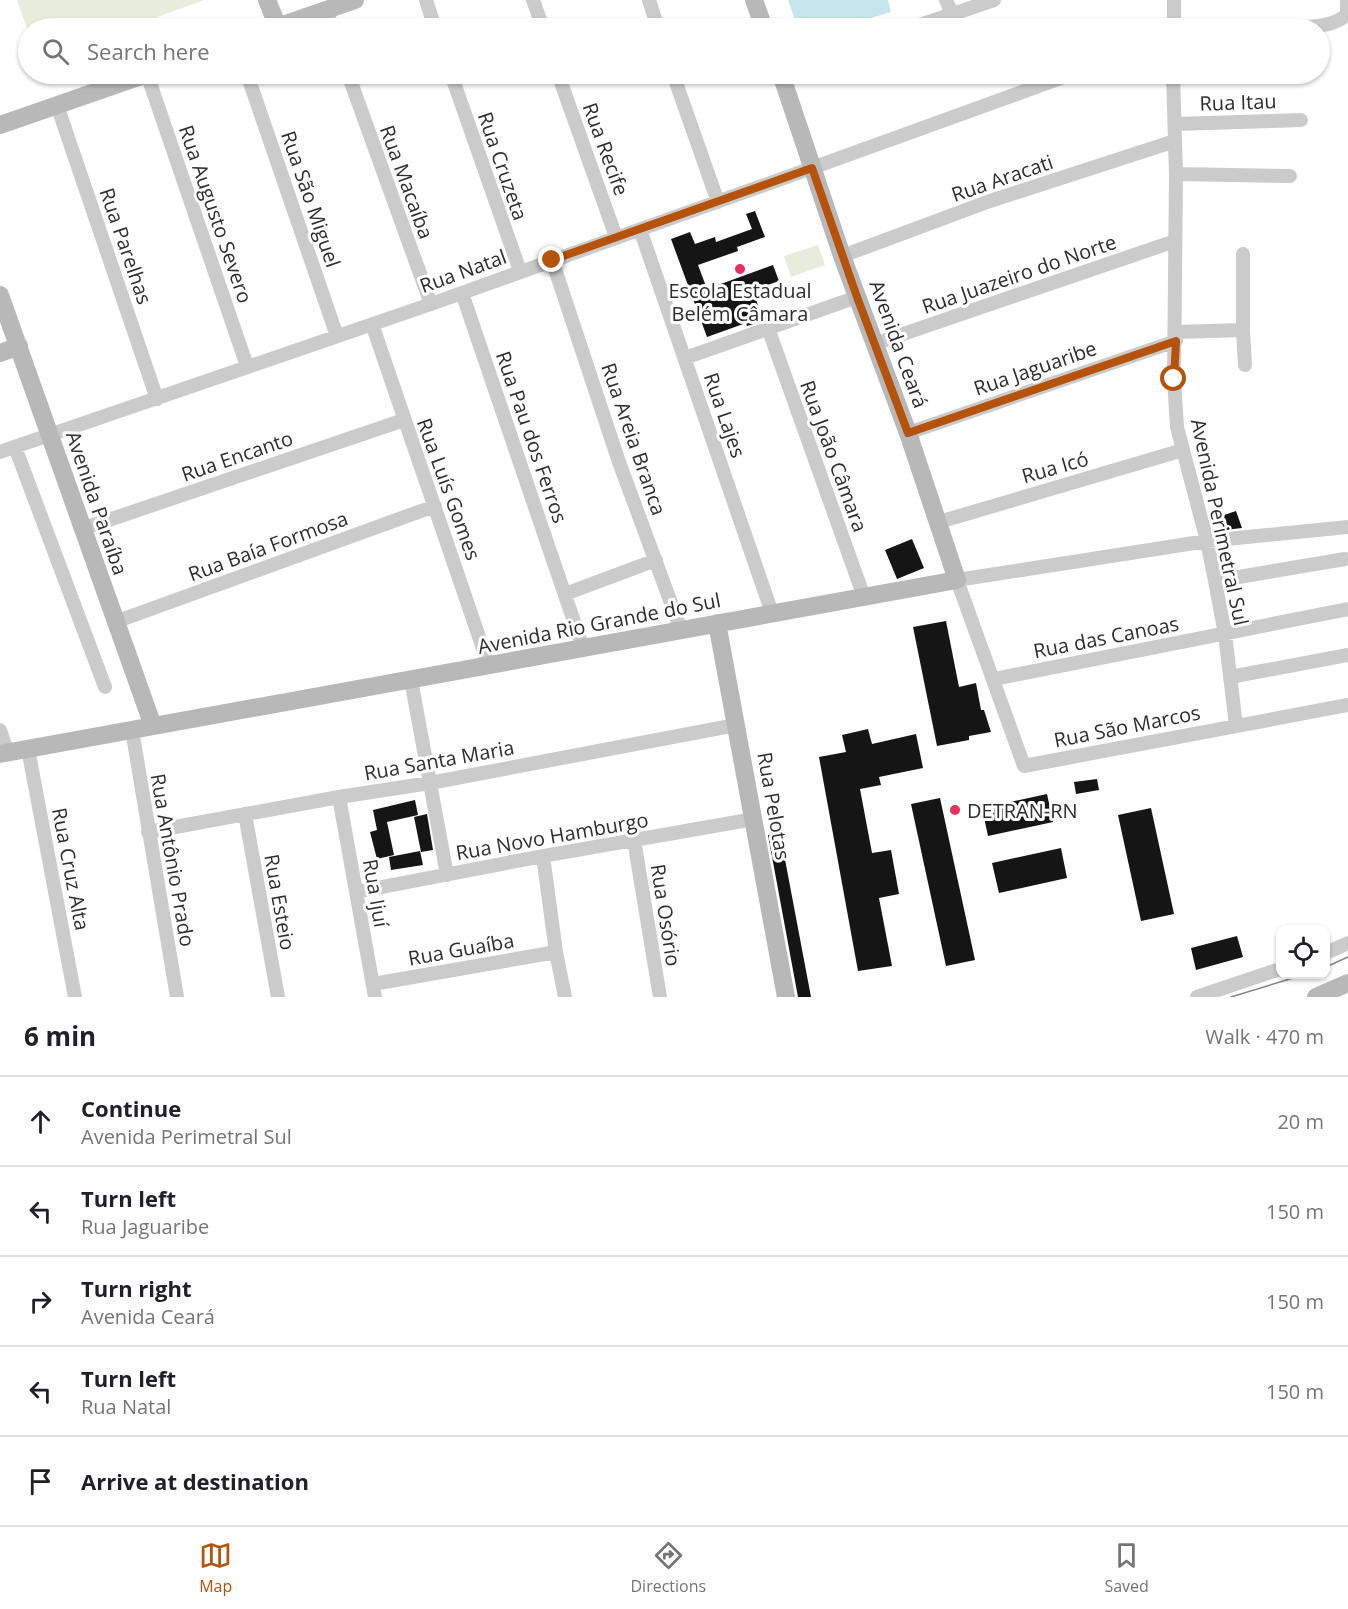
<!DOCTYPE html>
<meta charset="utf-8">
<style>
:root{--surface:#fff;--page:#f2f2f2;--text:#202124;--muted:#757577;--line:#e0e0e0;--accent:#b45309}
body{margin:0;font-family:"Open Sans",sans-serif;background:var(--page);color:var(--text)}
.controls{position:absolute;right:18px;bottom:18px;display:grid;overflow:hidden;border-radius:12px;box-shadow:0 2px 4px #0004}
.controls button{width:54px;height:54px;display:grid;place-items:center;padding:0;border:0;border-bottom:2px solid var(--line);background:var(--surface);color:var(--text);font:30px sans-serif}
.stop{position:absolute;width:18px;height:18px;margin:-14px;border:4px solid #b45309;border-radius:50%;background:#fff}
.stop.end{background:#b45309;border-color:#fff;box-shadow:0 2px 6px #0008}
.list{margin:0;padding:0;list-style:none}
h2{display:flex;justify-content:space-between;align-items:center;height:78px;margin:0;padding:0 24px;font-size:26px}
h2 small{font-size:20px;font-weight:400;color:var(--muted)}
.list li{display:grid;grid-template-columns:39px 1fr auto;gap:18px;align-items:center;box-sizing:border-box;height:90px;padding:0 24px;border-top:2px solid var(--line)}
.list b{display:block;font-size:22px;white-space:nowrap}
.list p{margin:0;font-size:20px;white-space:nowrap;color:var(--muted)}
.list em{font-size:20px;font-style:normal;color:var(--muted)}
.icon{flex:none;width:33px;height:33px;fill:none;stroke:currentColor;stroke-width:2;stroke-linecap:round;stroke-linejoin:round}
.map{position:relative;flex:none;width:1348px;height:997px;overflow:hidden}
.search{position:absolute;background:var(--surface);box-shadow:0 2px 4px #0004;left:18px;right:18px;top:18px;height:66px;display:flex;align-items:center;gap:15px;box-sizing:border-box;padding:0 21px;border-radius:33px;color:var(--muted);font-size:22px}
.sheet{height:528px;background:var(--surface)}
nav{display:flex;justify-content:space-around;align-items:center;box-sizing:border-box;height:84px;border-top:2px solid var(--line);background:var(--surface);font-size:16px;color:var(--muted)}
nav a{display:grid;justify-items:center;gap:3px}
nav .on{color:var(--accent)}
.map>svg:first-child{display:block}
.green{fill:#e7ecdb}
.water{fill:#c7e5ec}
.building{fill:#151515}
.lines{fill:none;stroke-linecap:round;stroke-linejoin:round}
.street{stroke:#cbcbcb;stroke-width:14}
.secondary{stroke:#b8b8b8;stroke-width:18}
.tram{stroke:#838383;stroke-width:1.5}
.route{stroke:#b45309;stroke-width:8}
.poi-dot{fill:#e72e5f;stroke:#fff;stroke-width:2}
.labels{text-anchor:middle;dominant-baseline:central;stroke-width:6;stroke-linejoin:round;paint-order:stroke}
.street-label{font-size:20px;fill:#2e2e2e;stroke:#fff}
.poi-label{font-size:20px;fill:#2e2e2e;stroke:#fff}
</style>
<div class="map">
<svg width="1348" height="997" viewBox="0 0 1348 997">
<rect width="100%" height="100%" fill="#fff"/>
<path class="green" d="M17 0H204L127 28H28V31Z
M818 245 825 265 791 277 784 256Z"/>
<path class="water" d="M788 0H888L891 12 837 28H798Z"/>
<path class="building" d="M755 211 765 237 737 247 738 251 698 265 707 289 773 265 779 281 753 290 763 321 747 326 746 323 707 337 671 239 690 232 695 244 715 237 716 242 752 229 746 214Z
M1236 511 1242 528 1225 530 1221 516Z
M912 539 924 568 897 579 885 550Z
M946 621 959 687 976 683 981 710H984L991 732 969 736V740L937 746 913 627Z
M868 729 872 744 916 734 923 768 879 777 881 785 860 789 872 853 891 850 899 894 879 898 892 966 858 971 819 757 846 752 842 735Z
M1097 779 1099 790 1076 794 1074 782Z
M1047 794 1053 822 988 836 982 808Z
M940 798 975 960 946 966 911 804Z
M415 800 418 815 387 822 394 855 377 859 370 832 377 830 373 810Z
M1151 808 1174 914 1141 921 1118 815Z
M427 814 433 850 421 852 414 817Z
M780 833 811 997H798L768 835Z
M1061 848 1067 878 999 893 992 863Z
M420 851 423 865 391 870 389 857Z
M1237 936 1243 957 1196 970 1191 948Z"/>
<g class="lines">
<path class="street" d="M426 0 435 28
M533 0 543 28
M649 0 658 28
M946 0 952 14
M326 10 333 28
M911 28 994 0
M1174 28V0
M1296 28C1312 26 1335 27 1347 14V0
M147 74 247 366
M247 74 337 336
M348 74 431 304
M451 74 520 271
M558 74 616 237
M673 74 718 202
M1173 74 1176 174 1174 379 1177 427 1207 541 1215 581 1225 634 1236 726
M57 105 157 399
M1175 124 1301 120
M1176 174 1290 176
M640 229 772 613
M1243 254V330L1245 365
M842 256 990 201 1175 141
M552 260 619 462 681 630
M462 293 583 648
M372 324 489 666
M768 328 864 597
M1176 332 1243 330
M874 344 1175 241
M685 358 857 297
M908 433 1176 341
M15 447 105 687
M0 452 431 304 812 168 1072 74
M939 522 1183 450
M1348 527 1207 541 957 580 1024 766 1348 705
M82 529 404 420
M1215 581 1345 559
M565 594 656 560
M115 622 435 506
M1230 677 1348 655
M994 679 1348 609
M411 680 447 875
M0 730 8 753
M132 730 177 997
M28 749 75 997
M339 797 375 997
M245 814 278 997
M148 832 339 797 430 783 736 725
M634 840 660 997
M543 856 556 952 565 997
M356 892 543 856 754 819
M1326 953 1348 943
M373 984 556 952
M1197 997 1280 969"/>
<path class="secondary" d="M267 0 278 27
M754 0 764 28
M274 28 355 0
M0 125 147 74
M0 295 153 726
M0 353 19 346
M717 623 786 997
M0 754 957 580 908 433 842 256 781 74
M1316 997 1348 983"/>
<path class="tram" d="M1326 967 1348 957
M1231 997 1303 975"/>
</g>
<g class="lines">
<path class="route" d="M552 260 812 168 857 297 908 433 1176 341 1174 379"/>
</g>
<g class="poi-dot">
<circle cx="740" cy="269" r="6"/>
<circle cx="955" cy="810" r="6"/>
</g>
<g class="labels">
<g class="street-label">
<text transform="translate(1238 102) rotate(-2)">Rua Itau</text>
<text transform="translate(606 149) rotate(70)">Rua Recife</text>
<text transform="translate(503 166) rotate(71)">Rua Cruzeta</text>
<text transform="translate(1002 178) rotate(-19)">Rua Aracati</text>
<text transform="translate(407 182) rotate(70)">Rua Macaíba</text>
<text transform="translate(311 199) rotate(71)">Rua São Miguel</text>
<text transform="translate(216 214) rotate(71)">Rua Augusto Severo</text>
<text transform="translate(126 246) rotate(71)">Rua Parelhas</text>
<text transform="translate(463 271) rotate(-20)">Rua Natal</text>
<text transform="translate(1019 274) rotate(-19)">Rua Juazeiro do Norte</text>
<text transform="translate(899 344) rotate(70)">Avenida Ceará</text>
<text transform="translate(1035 368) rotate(-19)">Rua Jaguaribe</text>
<text transform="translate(725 415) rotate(71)">Rua Lajes</text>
<text transform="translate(532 437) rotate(71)">Rua Pau dos Ferros</text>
<text transform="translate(634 439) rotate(71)">Rua Areia Branca</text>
<text transform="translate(237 456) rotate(-19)">Rua Encanto</text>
<text transform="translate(834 456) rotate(70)">Rua João Câmara</text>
<text transform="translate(1055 467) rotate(-16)">Rua Icó</text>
<text transform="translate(449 489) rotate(70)">Rua Luís Gomes</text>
<text transform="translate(97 503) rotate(71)">Avenida Paraíba</text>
<text transform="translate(1220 522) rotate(78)">Avenida Perimetral Sul</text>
<text transform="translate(268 546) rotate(-20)">Rua Baía Formosa</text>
<text transform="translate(599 623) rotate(-11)">Avenida Rio Grande do Sul</text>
<text transform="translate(1106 637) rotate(-11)">Rua das Canoas</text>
<text transform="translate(1127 726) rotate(-11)">Rua São Marcos</text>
<text transform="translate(439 760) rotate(-10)">Rua Santa Maria</text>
<text transform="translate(774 806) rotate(80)">Rua Pelotas</text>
<text transform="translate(552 836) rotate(-10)">Rua Novo Hamburgo</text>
<text transform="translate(173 860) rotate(80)">Rua Antônio Prado</text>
<text transform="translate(71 869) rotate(79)">Rua Cruz Alta</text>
<text transform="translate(376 893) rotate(80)">Rua Ijuí</text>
<text transform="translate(280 902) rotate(80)">Rua Esteio</text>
<text transform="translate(666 915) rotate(81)">Rua Osório</text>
<text transform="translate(461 949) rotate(-10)">Rua Guaíba</text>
</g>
<g class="poi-label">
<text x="740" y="290">Escola Estadual<tspan x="740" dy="23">Belém Câmara</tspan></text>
<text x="967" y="810" text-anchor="start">DETRAN-RN</text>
</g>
</g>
</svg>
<div class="controls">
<button><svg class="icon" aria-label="locate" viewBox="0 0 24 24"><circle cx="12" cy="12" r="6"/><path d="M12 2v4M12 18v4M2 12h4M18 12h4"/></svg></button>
</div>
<div class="stop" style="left:1174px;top:379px"></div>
<div class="stop end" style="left:552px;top:260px"></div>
<div class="search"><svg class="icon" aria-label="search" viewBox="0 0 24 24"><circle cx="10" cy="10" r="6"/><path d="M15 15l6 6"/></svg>Search here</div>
</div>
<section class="sheet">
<h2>6 min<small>Walk · 470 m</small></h2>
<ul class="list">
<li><svg class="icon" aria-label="ahead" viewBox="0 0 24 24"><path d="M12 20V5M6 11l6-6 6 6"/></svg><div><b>Continue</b><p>Avenida Perimetral Sul</p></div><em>20 m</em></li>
<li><svg class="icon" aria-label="left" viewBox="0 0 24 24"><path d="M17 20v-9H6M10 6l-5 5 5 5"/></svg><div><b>Turn left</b><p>Rua Jaguaribe</p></div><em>150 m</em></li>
<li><svg class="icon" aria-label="right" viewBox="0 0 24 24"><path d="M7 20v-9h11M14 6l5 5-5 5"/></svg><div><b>Turn right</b><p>Avenida Ceará</p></div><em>150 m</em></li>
<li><svg class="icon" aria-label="left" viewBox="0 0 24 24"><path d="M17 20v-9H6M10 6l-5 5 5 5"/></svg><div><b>Turn left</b><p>Rua Natal</p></div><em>150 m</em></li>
<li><svg class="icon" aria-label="arrive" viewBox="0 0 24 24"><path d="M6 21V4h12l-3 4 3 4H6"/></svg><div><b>Arrive at destination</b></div></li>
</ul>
</section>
<nav>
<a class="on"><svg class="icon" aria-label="map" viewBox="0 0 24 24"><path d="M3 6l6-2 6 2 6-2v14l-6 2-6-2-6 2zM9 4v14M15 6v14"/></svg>Map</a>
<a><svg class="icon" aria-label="directions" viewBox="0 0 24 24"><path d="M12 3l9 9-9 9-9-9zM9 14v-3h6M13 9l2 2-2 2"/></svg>Directions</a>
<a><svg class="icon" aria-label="saved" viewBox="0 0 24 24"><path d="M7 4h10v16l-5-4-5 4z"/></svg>Saved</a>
</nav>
